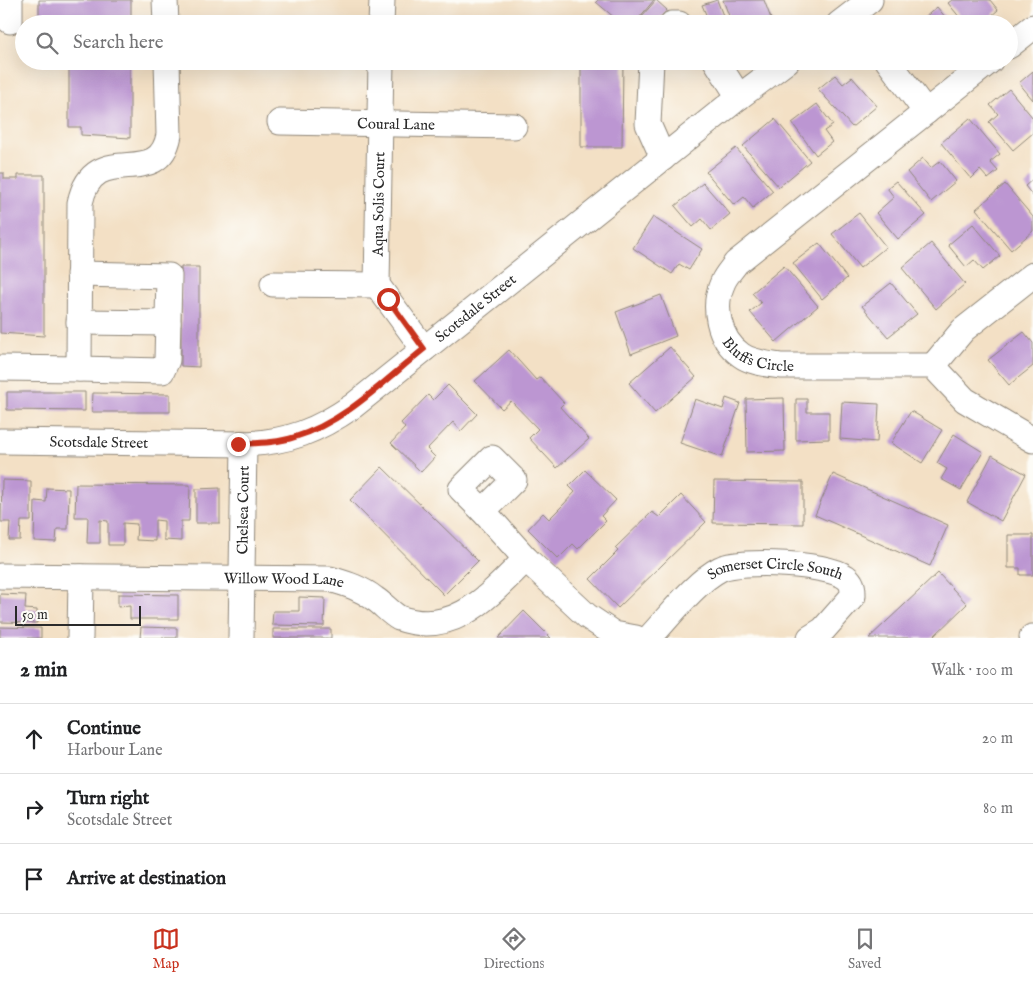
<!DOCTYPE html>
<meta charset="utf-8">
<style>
:root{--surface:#fff;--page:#f6f6f6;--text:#202124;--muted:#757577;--line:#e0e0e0;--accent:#c8321e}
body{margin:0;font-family:"IM FELL English",serif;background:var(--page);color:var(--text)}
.scale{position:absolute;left:15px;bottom:12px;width:126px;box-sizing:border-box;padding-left:5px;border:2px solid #2b2b2b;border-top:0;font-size:14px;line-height:18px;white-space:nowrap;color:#2b2b2b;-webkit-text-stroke:4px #fdfcf7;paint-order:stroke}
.stop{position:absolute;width:15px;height:15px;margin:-11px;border:4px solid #c8321e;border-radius:50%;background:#fff}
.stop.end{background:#c8321e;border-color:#fff;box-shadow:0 1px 5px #0008}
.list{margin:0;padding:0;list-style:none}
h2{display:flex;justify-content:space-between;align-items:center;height:65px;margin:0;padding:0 20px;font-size:21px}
h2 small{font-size:16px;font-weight:400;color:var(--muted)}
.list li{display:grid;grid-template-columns:32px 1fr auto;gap:15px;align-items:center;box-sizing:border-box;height:70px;padding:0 20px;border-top:1px solid var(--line)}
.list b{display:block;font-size:19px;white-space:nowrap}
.list p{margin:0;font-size:16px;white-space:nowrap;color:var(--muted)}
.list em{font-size:16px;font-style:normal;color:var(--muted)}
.icon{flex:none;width:28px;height:28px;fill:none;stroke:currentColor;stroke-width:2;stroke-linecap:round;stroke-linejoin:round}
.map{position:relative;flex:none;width:1033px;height:638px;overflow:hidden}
.search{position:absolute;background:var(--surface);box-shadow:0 5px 20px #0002;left:15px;right:15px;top:15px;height:55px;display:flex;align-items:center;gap:12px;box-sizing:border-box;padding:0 18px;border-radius:28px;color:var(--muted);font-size:19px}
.sheet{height:275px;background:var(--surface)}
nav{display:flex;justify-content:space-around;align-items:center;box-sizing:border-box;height:70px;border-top:1px solid var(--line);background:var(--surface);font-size:14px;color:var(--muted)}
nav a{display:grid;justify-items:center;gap:2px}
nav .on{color:var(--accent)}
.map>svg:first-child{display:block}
.building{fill:#bc96d2}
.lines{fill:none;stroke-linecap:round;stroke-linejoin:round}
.minor-casing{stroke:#8f8678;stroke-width:27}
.minor{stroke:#fff;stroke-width:25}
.route{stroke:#c8321e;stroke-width:6}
.labels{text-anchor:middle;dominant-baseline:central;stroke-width:5;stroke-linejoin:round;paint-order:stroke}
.street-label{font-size:15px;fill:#2b2b2b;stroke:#fdfcf7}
</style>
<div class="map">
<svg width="1033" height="638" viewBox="0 0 1033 638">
<rect width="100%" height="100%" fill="#fdfcf7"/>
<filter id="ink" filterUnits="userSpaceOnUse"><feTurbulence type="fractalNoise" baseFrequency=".02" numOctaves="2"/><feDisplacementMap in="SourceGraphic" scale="10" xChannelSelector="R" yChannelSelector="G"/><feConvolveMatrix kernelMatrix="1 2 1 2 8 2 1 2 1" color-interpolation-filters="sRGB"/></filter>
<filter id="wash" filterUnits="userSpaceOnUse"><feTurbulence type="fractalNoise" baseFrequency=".0096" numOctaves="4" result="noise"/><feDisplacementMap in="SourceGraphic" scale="20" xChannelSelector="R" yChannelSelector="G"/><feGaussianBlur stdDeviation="1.12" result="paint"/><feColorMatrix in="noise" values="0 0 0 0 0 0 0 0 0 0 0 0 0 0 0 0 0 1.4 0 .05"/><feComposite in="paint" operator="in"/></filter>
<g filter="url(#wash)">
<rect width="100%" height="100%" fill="#f3e0c5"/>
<g id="blocks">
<path class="building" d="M39 0H131V24H39Z
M598 0H654L634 24H622L596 2Z
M656 0 667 10 658 20 655 24H635Z
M717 0 722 13 726 24H710L702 5Z
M723 0H764L773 24H732Z
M952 0H990L998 10 982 24H965L948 3Z
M937 7 951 24H917Z
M69 61H130V138L81 135V127H69Z
M581 61H623L622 147H581Z
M1033 71V100L1019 83Z
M835 75 843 84 852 77 877 106 852 127 818 89Z
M1009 89 1033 118V133L1013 150 989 122 998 114 990 105Z
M817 104 833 125 824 131 832 142 816 155 792 123Z
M970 118 1000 154 990 162 998 171 988 179 980 170 971 179 941 143Z
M775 119 810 161 779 187 743 146Z
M736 148 773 191 753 208 744 197 734 205 706 172Z
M923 158 931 168 940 161 956 181 931 202 907 172Z
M0 173H4V179H18V175H44V336L0 333Z
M1033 179V196L1025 186Z
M896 181 926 215 898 239 876 213 894 197 887 188Z
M703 183 730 214 711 230 702 219 693 227 675 206Z
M1005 184 1033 217V231L1011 250 976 209Z
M859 213 886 247 860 268 832 234Z
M653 217 702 249 689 270 679 264 672 274 633 248Z
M973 224 1000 256 983 270 974 260 966 267 948 245Z
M819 243 847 278 822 299 793 263Z
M931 243 965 284 936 309 902 268Z
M784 266 818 306 776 342 750 312 761 303 752 293Z
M181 267H199V367L181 366Z
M891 283 917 314 888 337 862 306Z
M661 295 676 336 631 354 616 312Z
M1024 332 1033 343V366L1009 385 988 360Z
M670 347 696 377 655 413 629 383Z
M509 350 536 380 540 377 564 403 560 407 589 439 557 468 529 438 538 429 511 401 502 409 475 381Z
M448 385 477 414 461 431 453 422 427 449 435 457 421 472 391 443 405 428 401 423 428 395 433 400Z
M7 392H85V411L7 410Z
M93 393 170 394V412H92Z
M726 398 740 403 722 457 680 443 695 399 723 409Z
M784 398 785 451 747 452 746 399Z
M796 399H807V412H829V439L796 440Z
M842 402 879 404 877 442 840 439Z
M911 411 942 430 922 463 891 443Z
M954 434 983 452 961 490 941 479 947 469 937 463Z
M992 455 1026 474 1001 521 967 502Z
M382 467 478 561 444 595 350 500Z
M585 470 616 500 601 516 606 521 578 549 573 544 558 559 528 529 543 513 549 519 563 505 575 492 569 486Z
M833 474 948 525 930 566 815 515Z
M2 480 31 481V521H21L20 540H9L10 522H1Z
M714 481 803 482V524L713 523Z
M76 484 190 485 189 521H181V541L164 540V521L155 520V541L136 540 137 524 123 523V545H108V521L100 520V543H87L88 517H75Z
M47 488 69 489 68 529H57L56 542 34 541 35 501 46 502Z
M220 488V523H196V489Z
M681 495 706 522 618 608 590 579 618 551 615 548 652 512 659 517Z
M1008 535H1033V575H1020V568H1008Z
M938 573 967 604 932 638H869Z
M0 594 26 595 25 609 37 610V623L0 622Z
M118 594 178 595V619H130V606L118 607Z
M299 597 325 598 324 626 272 625 273 611H299Z
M524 611 551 638H498Z
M0 627 41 628V638H0Z
M141 627 177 628V638H140Z
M273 629H331V638H273Z"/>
</g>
</g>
<g filter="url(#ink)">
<use href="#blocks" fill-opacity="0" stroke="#8f8678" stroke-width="1"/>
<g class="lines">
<defs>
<g id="minor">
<path d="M165 0 166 24"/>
<path d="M10 21V0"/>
<path d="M381 24 382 0"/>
<path d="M672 24H679"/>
<path d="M839 24 870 0"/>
<path d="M1009 46 1033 27"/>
<path d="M651 61 648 124 663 158"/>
<path d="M716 61 739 97"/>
<path d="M888 61 926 112"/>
<path id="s1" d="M990 61 736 263C732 269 726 275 723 282 712 306 718 339 741 355 752 363 768 364 781 366H933L965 400 1033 440"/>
<path id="s2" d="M280 122 514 126"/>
<path d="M273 284 377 285"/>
<path id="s3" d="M377 285 381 61"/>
<path d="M377 285 424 349"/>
<path d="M79 322 168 323"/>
<path d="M933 366 963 330 1033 275"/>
<path d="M0 368 79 369 80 203C94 136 158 193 169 135L167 61"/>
<path d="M79 369 162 371 167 360 169 276 79 274"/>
<path id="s4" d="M0 441 244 444C289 442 317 431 353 406L739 97 787 61"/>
<path d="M492 458 514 480 483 511 461 489Z"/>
<path d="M483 511 526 559 587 616 614 634 636 638"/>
<path id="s5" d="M0 576 330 579C347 584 361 588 375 599 383 604 390 613 399 618 455 638 490 594 526 559"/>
<path d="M1032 637H1033"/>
<path d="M80 638 81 577"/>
<path id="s6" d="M241 638 244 444"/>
<path id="s7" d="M649 638C669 617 695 582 720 569 740 559 832 563 848 579 853 584 853 589 853 596L823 630 810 638"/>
</g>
</defs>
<use href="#minor" class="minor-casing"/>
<use href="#minor" class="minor"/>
</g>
</g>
<g class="lines" filter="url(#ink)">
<path class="route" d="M238 444C257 443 277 443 295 437 345 422 385 380 424 349L388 299"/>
</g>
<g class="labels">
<g class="street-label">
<text stroke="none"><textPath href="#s2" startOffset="116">Coural Lane</textPath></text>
<text stroke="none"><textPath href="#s3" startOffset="81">Aqua Solis Court</textPath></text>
<text stroke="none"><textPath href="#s4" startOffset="518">Scotsdale Street</textPath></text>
<text stroke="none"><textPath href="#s1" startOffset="445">Bluffs Circle</textPath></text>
<text stroke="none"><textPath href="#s4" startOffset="99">Scotsdale Street</textPath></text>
<text stroke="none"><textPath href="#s6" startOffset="128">Chelsea Court</textPath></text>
<text stroke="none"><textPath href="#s7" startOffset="155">Somerset Circle South</textPath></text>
<text stroke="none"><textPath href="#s5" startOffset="284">Willow Wood Lane</textPath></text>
</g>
</g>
</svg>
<div class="scale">50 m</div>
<div class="stop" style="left:388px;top:299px"></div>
<div class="stop end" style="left:238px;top:444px"></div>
<div class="search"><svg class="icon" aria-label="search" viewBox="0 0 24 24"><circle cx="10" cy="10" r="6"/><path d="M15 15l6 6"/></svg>Search here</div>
</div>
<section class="sheet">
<h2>2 min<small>Walk · 100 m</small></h2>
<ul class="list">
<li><svg class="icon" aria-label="ahead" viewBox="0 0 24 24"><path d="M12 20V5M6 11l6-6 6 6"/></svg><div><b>Continue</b><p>Harbour Lane</p></div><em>20 m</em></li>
<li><svg class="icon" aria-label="right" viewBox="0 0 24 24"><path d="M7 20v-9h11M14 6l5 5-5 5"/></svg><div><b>Turn right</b><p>Scotsdale Street</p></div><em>80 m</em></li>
<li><svg class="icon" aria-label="arrive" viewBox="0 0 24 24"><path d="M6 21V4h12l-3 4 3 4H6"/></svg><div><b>Arrive at destination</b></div></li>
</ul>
</section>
<nav>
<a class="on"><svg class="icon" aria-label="map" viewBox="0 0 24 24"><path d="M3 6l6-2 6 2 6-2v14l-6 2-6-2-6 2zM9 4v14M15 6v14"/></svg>Map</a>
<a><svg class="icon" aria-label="directions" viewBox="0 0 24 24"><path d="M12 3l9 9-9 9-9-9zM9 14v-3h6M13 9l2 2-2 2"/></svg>Directions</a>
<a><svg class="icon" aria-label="saved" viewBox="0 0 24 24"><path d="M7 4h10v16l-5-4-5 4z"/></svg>Saved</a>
</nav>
